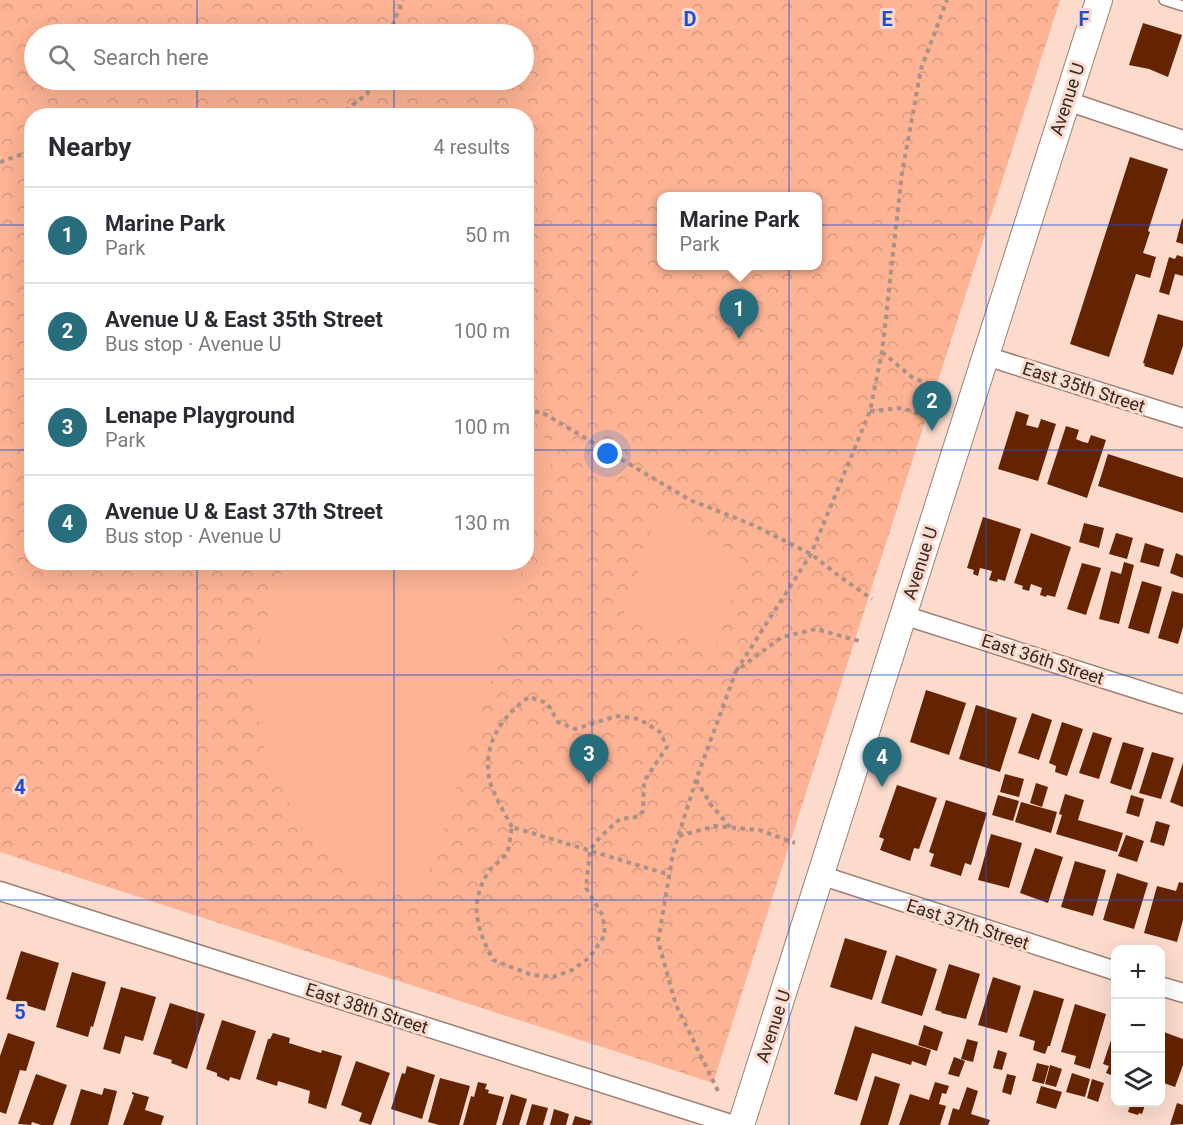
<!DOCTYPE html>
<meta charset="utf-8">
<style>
:root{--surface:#fff;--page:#f2f2f3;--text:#2b2b33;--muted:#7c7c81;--line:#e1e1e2;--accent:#276d7c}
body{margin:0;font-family:Roboto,sans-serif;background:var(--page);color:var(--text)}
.controls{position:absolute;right:18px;bottom:18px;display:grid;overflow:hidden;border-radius:12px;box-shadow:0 6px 24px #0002}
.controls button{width:54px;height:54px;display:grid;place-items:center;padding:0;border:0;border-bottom:2px solid var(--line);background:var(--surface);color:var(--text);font:30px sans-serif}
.you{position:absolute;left:608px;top:454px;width:21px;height:21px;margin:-15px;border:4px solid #fff;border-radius:50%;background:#1a73e8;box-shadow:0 0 0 9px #1a73e833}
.badge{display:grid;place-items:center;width:39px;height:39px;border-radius:50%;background:var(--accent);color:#fff;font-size:20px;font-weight:700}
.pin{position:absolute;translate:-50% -50px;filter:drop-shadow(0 2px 3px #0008)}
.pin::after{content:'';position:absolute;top:32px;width:21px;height:18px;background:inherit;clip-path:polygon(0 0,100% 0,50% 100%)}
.popup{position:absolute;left:657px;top:192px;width:165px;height:78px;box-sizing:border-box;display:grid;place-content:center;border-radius:12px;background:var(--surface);filter:drop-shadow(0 2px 4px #0005);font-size:20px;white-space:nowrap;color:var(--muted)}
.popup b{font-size:22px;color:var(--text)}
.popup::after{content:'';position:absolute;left:50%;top:100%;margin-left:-12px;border:12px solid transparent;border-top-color:var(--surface)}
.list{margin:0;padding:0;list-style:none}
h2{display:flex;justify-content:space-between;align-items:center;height:78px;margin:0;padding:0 24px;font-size:26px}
h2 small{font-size:20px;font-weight:400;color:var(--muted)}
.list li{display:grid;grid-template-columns:39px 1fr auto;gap:18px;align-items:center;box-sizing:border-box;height:96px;padding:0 24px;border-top:2px solid var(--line)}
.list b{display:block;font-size:22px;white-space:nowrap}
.list p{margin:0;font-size:20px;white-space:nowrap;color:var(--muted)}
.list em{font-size:20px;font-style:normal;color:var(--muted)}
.icon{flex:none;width:33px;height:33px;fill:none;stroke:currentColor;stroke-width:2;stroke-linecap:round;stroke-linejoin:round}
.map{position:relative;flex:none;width:1183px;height:1125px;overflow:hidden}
.search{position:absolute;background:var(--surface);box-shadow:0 6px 24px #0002;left:24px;top:24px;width:510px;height:66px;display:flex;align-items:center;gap:15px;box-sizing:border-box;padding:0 21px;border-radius:33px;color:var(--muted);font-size:22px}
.panel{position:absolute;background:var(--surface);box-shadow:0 6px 24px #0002;left:24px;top:108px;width:510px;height:462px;border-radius:24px}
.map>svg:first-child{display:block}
.park{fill:url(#park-crowns);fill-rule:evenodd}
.pitch{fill:#fdb394}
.building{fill:#652401}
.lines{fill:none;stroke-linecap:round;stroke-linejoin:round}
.service-casing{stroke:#9f8174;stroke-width:12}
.minor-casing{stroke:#9f8174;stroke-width:21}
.secondary-casing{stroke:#9f8174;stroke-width:28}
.path{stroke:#ab9288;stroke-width:4;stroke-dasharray:4.5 4.5;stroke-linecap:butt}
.service{stroke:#fff;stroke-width:9}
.minor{stroke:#fff;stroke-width:18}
.secondary{stroke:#fff;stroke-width:26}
.grid{fill:none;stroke:#1d4ed8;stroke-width:1.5;stroke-opacity:0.55}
.labels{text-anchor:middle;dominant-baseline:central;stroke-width:6;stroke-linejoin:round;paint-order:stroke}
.street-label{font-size:18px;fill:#362924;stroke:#fcdbcd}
.grid-label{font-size:20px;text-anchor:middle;font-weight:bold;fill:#1d4ed8;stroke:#fcdbcd;stroke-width:6;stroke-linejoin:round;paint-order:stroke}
</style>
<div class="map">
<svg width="1183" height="1125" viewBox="0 0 1183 1125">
<defs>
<pattern id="park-crowns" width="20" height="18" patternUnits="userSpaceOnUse" patternTransform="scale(1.5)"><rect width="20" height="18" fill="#fdb394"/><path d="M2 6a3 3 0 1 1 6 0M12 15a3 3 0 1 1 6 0" fill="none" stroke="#d99a7f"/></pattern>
</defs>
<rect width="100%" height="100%" fill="#fcdbcd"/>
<path class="park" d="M0 0H1060L713 1083 0 852ZM34 34H524V80H34ZM32 116H526V562H32ZM661 196H817V266H661Z"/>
<path class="pitch" d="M527 433 557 441 527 552 526 433Z
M660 504 743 560 715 647 623 618Z
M287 563H524L494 672 421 897 355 871 322 847 294 811 267 764 257 711 256 653 283 570Z"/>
<path class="building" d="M1143 23 1182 35 1168 77 1149 69 1129 65Z
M1130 157 1168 169 1148 231 1150 232 1143 253 1156 257 1150 278 1136 274 1109 357 1070 344Z
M1182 219H1183V244L1176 242Z
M1177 255 1183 257V276L1175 274 1169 295 1159 292 1169 257 1175 259Z
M1158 314 1183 321V346L1173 375 1144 366 1145 364 1143 363Z
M1016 411 1029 415 1026 425 1038 428 1041 419 1056 424 1038 481 998 469Z
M1066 426 1079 430 1076 439 1083 442 1088 443 1091 435 1106 440 1087 498 1047 484Z
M1108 454 1183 478V513L1098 486Z
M983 517 1021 529 1005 581 998 579 997 582 989 580 992 571 980 568 978 576 973 574 974 570 967 568Z
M1084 523 1104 528 1099 548 1079 542Z
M1031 533 1071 547 1055 597 1047 595 1046 597 1040 595 1042 588 1031 584 1029 591 1022 589 1023 586 1014 583Z
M1116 533 1133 538 1127 559 1109 554Z
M1145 543 1164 549 1159 567 1140 562Z
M1176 553 1183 556V578L1170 573Z
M1124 562 1134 565 1119 624 1099 619 1111 571 1121 574Z
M1082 563 1101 568 1086 615 1067 609Z
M1142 581 1162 587 1149 634 1128 628Z
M1172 591 1183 594V627L1178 644 1158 638Z
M926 690 966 703 949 755 910 742Z
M976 705 1017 718 1000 772 959 759Z
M1032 713 1052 720 1039 760 1018 753Z
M1062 722 1083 729 1067 776 1055 772 1056 766 1049 763Z
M1093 732 1112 738 1099 779 1079 773Z
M1123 742 1144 748 1131 790 1110 783Z
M1152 752 1174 758 1161 799 1139 793Z
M1183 763V807L1170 802Z
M1005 774 1024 779 1019 797 1000 792Z
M1036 783 1048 787 1042 807 1030 803Z
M897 785 937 798 919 849 914 848 910 861 880 850 884 839 879 837Z
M1065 794 1084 800 1078 820 1123 833 1117 852 1056 834 1062 815 1059 814Z
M998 795 1019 801 1013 821 992 815Z
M1131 795 1144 799 1139 817 1126 813Z
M946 800 987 813 971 865 965 863 961 876 930 866 934 854 929 852Z
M1021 802 1057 812 1051 833 1015 822Z
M1156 821 1170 825 1164 846 1150 842Z
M991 834 1022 843 1009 888 978 880Z
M1126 835 1144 841 1137 862 1118 856Z
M1035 848 1063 857 1048 903 1020 893Z
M1075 861 1106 870 1093 916 1061 907Z
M1117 873 1148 883 1134 929 1103 920Z
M1179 882 1183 883V920L1177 942 1144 933 1157 886 1176 891Z
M845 938 887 951 872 1000 830 987Z
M21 951 59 963 45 1011 6 999Z
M896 955 937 969 922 1016 881 1003Z
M949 964 980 974 966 1019 941 1013 942 1012 935 1010Z
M72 972 106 982 93 1027 91 1026 88 1037 56 1027Z
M993 977 1021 986 1007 1033 978 1025Z
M121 987 156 997 143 1041 125 1036 120 1054 103 1049Z
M1034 990 1064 999 1050 1046H1048L1045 1054 1033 1050 1035 1041 1019 1036Z
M170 1003 205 1014 187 1069 171 1063 172 1060 153 1054Z
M1075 1004 1106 1014 1090 1069 1074 1064 1076 1056 1061 1052Z
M222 1020 256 1031 240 1080 230 1077 229 1081 217 1076V1073L206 1069Z
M924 1025 943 1032 937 1051 918 1045Z
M855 1026 931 1050 926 1066 912 1061 911 1065 872 1053 857 1101 834 1094Z
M1115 1028H1116V1077L1106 1073 1109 1066 1103 1064Z
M1161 1031 1183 1039V1065L1175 1087 1161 1082Z
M8 1033 35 1042 26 1071 20 1070 6 1114 0 1112V1056Z
M273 1033 290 1038 289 1043 321 1053 322 1050 342 1056 326 1109 308 1103 310 1091 278 1081 277 1086 256 1079 268 1039H270Z
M967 1039 978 1042 973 1062 961 1059Z
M998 1050 1007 1053 1002 1070 993 1068Z
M954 1057 965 1061 959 1077 948 1074Z
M356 1061 390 1073 371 1125 359 1121 362 1113 341 1105Z
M1037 1063 1049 1066 1044 1084 1032 1081Z
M1050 1065 1062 1069 1056 1087 1045 1084Z
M407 1066 435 1075 422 1119 391 1109 402 1073 405 1074Z
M1072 1073 1090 1079 1085 1097 1066 1092Z
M36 1074 67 1085 53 1125H41L32 1122 31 1125 18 1124Z
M1007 1074 1016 1076 1011 1095 1002 1092Z
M875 1076 900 1084 888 1125H860Z
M440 1078 470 1086 459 1125H439L428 1122Z
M1092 1079 1104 1083 1098 1102 1087 1098Z
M478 1082 487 1084 485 1089 489 1090 488 1093 504 1097 496 1125H463L471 1096 474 1097Z
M935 1082 949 1086 946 1094 942 1093 939 1104 946 1106 940 1125H899L910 1094 929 1100Z
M1041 1086 1062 1092 1056 1109 1036 1103Z
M967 1087 978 1091 971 1114 990 1120 988 1125H948L953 1108 959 1110Z
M104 1088 117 1091 108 1125H70L81 1089 102 1095Z
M132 1092 149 1097 145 1110 164 1116 161 1125H123L134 1095 132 1094Z
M511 1094 527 1099 519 1125H502Z
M1131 1102H1146L1142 1114 1139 1113 1138 1115 1128 1112Z
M1177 1103 1183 1105V1124L1170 1125Z
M532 1104 548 1108 543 1125H526Z
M554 1109 569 1114 566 1125H550Z
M575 1116 592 1121 590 1125H572Z"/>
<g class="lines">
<defs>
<path id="service" d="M1164 0 1183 6"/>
<path id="minor" d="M1067 101 1183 140
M986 356 1183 418
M903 615 1183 704
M820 875 1116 971
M0 891 734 1125
M1160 986 1183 993"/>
<path id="secondary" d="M741 1125 1099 0"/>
</defs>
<use href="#service" class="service-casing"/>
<use href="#minor" class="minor-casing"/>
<use href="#secondary" class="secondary-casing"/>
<path class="path" d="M389 34 403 0
M338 116 367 94 372 80
M0 162 32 151
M882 352 913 378 941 388
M526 410 543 413 690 500 753 525 811 554 839 576 872 599
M870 411 902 408 932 418
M736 671 811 554 870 411 882 352 902 173 921 69 947 0
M696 780 712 806 730 827
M512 827C505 814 496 799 491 785 480 749 500 717 529 697L547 703 558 722 575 729 617 716 639 719 660 732 667 747 644 781 643 811 638 817 620 819 600 837 590 850 586 888 603 916 605 935 589 958 572 970 553 977 532 975 493 960C477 929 468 903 489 871 493 865 501 861 506 854 510 848 510 835 512 827L670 875
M679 836 715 826 759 830 795 843
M718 1091 676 1005 658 941 673 853 696 780 736 671 782 637 816 629 859 641"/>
<use href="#service" class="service"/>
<use href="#minor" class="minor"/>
<use href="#secondary" class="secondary"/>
</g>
<path class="grid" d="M197 0V34M394 0V34M592 0V1125M789 0V1125M986 0V1125M197 80V116M394 80V116M0 225H32M526 225H1183M0 450H32M526 450H1183M197 562V1125M394 562V1125M0 675H1183M0 900H1183"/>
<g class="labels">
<g class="street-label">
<text transform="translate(1067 99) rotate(-72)">Avenue U</text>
<text transform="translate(1084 387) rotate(18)">East 35th Street</text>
<text transform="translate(920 563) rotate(-72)">Avenue U</text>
<text transform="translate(1043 659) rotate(18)">East 36th Street</text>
<text transform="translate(968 924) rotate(18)">East 37th Street</text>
<text transform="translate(367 1008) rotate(18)">East 38th Street</text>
<text transform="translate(773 1026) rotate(-72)">Avenue U</text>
</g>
</g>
<g class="grid-label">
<text x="690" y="26">D</text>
<text x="887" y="26">E</text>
<text x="1084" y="26">F</text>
<text x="20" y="794">4</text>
<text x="20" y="1019">5</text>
</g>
</svg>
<div class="controls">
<button>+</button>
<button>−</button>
<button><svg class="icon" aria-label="layers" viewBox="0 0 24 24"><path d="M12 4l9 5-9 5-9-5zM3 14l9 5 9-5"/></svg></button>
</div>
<div class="you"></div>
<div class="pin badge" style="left:739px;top:339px">1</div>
<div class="popup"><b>Marine Park</b>Park</div>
<div class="pin badge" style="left:932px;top:431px">2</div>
<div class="pin badge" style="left:589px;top:784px">3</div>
<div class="pin badge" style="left:882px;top:787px">4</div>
<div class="search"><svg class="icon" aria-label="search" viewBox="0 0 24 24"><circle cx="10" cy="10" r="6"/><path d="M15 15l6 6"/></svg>Search here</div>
<section class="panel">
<h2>Nearby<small>4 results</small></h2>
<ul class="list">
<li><span class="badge">1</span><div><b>Marine Park</b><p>Park</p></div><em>50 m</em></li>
<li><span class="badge">2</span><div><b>Avenue U &amp; East 35th Street</b><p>Bus stop · Avenue U</p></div><em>100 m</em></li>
<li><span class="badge">3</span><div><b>Lenape Playground</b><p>Park</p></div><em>100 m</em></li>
<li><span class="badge">4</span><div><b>Avenue U &amp; East 37th Street</b><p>Bus stop · Avenue U</p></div><em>130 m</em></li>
</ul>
</section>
</div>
